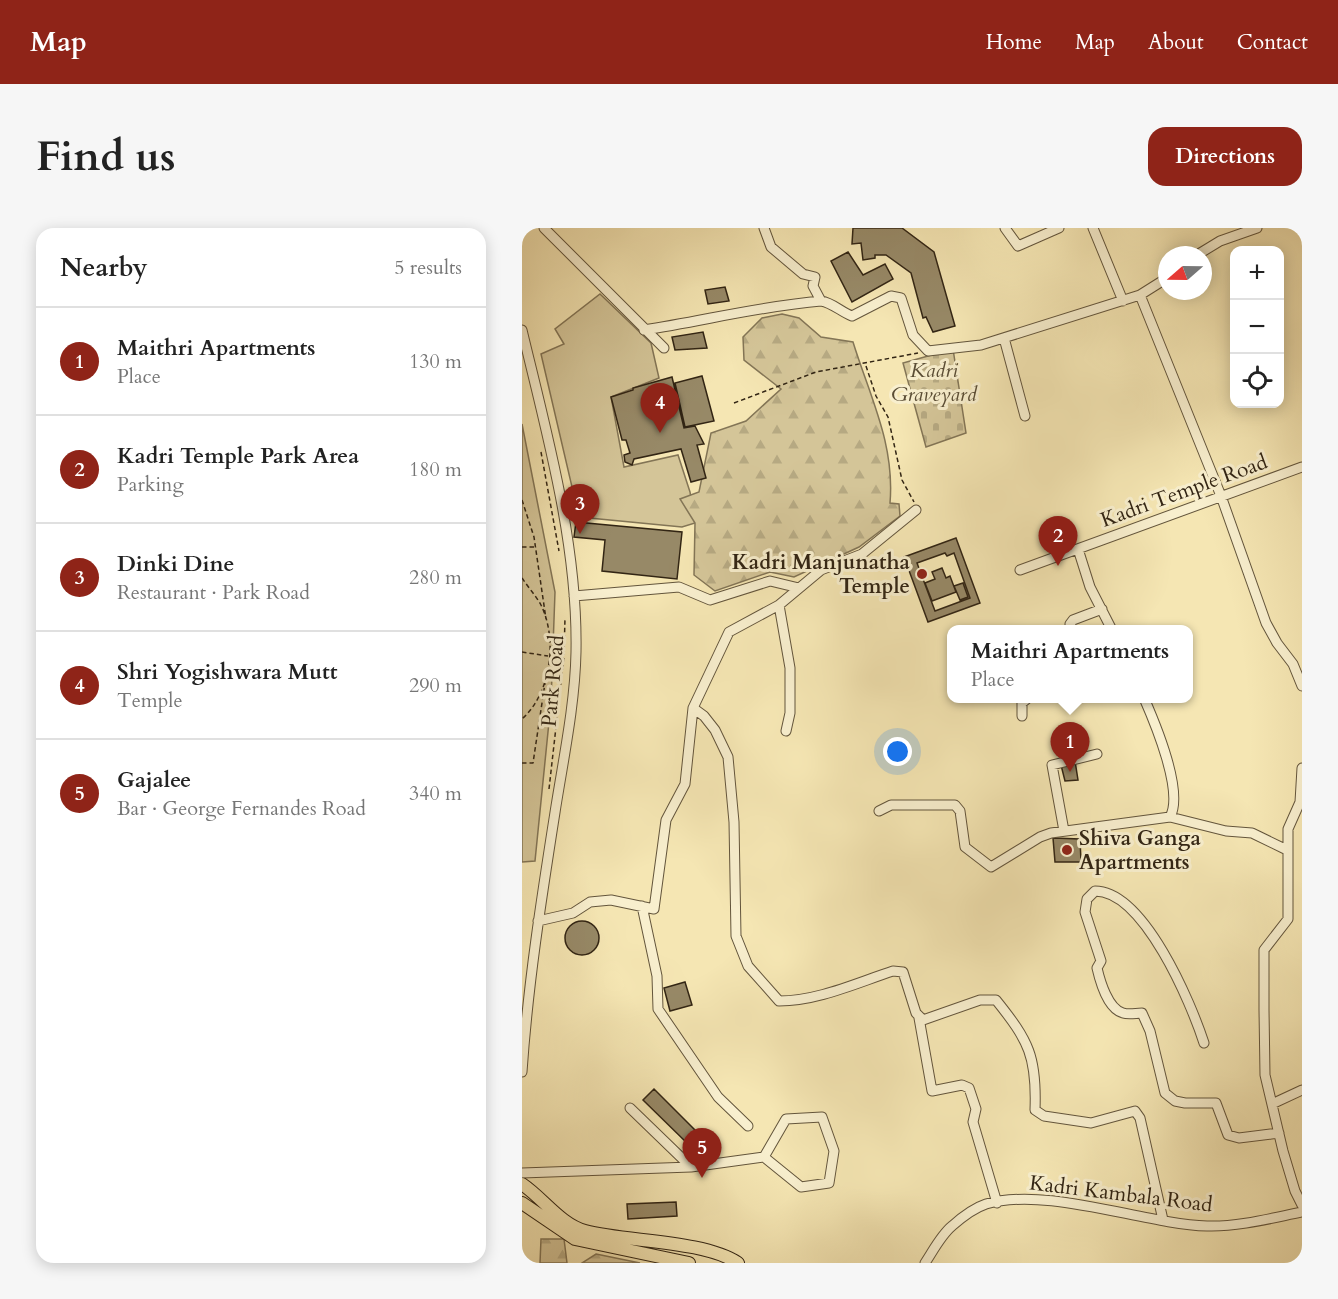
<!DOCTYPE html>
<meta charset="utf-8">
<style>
:root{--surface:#fff;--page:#f6f6f6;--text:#222;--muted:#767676;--line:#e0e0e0;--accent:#8f2418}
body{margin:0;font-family:Cardo,serif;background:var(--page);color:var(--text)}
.controls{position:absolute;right:18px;top:18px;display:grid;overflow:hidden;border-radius:12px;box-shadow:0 3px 15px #0003}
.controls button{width:54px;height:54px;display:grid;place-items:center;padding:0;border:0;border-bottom:2px solid var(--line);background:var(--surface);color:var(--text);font:30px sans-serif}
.compass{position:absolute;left:636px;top:18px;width:54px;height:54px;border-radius:50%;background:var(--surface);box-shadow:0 3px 15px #0003;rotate:250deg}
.you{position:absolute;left:376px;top:524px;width:21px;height:21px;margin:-15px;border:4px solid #fff;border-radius:50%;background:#1a73e8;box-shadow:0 0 0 9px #1a73e833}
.badge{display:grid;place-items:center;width:39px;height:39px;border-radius:50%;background:var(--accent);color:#fff;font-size:20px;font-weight:700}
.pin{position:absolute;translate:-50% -50px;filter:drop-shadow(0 2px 3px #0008)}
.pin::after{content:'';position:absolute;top:32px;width:21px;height:18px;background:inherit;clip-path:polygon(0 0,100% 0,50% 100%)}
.popup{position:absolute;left:425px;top:397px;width:246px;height:78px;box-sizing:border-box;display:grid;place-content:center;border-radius:12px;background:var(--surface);filter:drop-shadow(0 2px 4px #0005);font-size:20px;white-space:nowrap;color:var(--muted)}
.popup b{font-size:22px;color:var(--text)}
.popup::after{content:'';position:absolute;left:50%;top:100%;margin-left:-12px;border:12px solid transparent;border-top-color:var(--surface)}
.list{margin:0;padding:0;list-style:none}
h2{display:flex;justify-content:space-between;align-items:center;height:78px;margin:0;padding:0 24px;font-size:26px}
h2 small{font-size:20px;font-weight:400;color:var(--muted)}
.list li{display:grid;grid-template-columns:39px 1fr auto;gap:18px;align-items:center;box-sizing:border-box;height:108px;padding:0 24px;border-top:2px solid var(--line)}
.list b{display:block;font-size:22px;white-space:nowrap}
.list p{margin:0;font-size:20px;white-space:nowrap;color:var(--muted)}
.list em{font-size:20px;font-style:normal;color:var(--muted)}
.icon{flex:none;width:33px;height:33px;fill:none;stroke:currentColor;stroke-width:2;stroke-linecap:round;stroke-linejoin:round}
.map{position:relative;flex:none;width:780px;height:1035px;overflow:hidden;border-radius:18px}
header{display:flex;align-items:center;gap:36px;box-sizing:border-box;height:84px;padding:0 30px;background:var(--accent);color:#fff}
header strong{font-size:28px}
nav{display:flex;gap:33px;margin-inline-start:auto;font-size:21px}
.intro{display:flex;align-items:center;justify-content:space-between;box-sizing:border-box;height:144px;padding:0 36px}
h1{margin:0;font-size:42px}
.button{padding:15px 27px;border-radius:18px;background:var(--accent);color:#fff;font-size:21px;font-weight:700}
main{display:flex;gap:36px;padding:0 36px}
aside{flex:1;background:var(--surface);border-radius:18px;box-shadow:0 3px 15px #0003}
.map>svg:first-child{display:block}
.green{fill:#d4c598;stroke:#837556;stroke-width:1.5}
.forest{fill:url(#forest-firs);stroke:#837556;stroke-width:1.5}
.cemetery{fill:url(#cemetery-stones);stroke:#837556;stroke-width:1.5}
.building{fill:#978967;stroke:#322514;stroke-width:1.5;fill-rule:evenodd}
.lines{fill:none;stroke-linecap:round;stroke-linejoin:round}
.minor-casing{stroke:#63553c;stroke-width:11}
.major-casing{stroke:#322514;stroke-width:14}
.path{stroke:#322514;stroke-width:1.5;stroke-dasharray:4.5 3;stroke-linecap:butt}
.minor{stroke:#f8efce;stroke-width:9}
.major{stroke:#f5e6b3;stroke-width:12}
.poi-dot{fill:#8f2418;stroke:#f8efce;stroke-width:2}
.labels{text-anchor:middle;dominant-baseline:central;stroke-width:6;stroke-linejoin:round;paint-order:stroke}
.park-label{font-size:21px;font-style:italic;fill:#5a4d35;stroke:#f8efce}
.street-label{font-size:21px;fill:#322514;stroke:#f8efce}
.poi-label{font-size:21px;font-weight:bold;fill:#322514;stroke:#f8efce;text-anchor:end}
</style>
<header>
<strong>Map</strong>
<nav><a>Home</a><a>Map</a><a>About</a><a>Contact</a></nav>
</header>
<div class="intro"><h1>Find us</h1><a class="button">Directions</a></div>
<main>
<aside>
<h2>Nearby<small>5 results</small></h2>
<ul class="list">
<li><span class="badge">1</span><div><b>Maithri Apartments</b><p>Place</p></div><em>130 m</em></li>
<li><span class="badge">2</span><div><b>Kadri Temple Park Area</b><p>Parking</p></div><em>180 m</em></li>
<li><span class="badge">3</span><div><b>Dinki Dine</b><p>Restaurant · Park Road</p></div><em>280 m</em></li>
<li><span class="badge">4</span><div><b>Shri Yogishwara Mutt</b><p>Temple</p></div><em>290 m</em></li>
<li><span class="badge">5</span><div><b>Gajalee</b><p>Bar · George Fernandes Road</p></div><em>340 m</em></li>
</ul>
</aside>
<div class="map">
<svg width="780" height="1035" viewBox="0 0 780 1035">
<defs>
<pattern id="forest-firs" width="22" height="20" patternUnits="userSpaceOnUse" patternTransform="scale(1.5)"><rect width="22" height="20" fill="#d4c598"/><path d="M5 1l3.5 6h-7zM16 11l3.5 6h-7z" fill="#b6a982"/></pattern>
<pattern id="cemetery-stones" width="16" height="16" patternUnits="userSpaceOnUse" patternTransform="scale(1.5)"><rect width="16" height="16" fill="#d4c598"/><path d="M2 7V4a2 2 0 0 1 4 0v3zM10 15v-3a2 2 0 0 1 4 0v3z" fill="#b6a982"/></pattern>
</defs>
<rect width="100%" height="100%" fill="#f5e6b3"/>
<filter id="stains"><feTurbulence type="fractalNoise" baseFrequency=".00333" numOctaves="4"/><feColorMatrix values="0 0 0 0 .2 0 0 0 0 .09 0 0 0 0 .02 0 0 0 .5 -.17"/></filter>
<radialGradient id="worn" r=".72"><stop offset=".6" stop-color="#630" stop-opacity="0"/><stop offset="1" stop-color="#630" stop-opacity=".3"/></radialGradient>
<path class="green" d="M78 66 129 115 137 150 89 169 102 239 156 227 168 264 173 295 160 299 57 289 19 126 42 116 33 101Z
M0 196 33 364 29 474 13 633 0 634Z"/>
<path class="forest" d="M260 86 277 90 299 109 331 114C348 169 373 216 368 275L377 276 378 288 337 319 272 349 248 344 193 363 172 347 173 295 158 271 177 264 189 205 224 193 259 161 222 132 221 109 240 90Z
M19 1011H42L45 1035H18Z
M74 1026 118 1035H60Z"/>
<path class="cemetery" d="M431 121 444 205 404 219 381 135Z"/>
<path class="building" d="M331 0H380L412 24 433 98 411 104 404 89 401 90 389 45 364 27H353V30L341 32 339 15 330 16Z
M326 24 341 47 363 36 371 51 330 74 309 33Z
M203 59 207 73 186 76 183 62Z
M181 104 185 120 153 122 150 109Z
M180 148 192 193 163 199 153 155Z
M150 149 162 200 173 198 182 216 175 217 184 250 169 254 159 221 112 231 110 237 103 234 102 227 108 225 104 212H100L89 169 111 162V160Z
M54 294 160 304 155 351 80 343 83 312 52 309Z
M434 310 458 375 406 394 382 329ZM423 325 425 328 432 325 448 370 413 383 395 335Z
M420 340 424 350 428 348 434 364 410 373 403 355 413 351 410 344Z
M441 355 446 369 438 372 432 358Z
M553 533 556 552 543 553 539 537Z
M531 610 558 611 559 634H533Z
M43 710a17 17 0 1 1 34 0a17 17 0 1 1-34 0Z
M163 754 170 777 148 783 142 760Z
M132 861 178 907 168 918 121 872Z
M154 974 155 988 106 991 105 976Z"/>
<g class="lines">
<defs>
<path id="minor" d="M22 0 142 120
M242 0 249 19 281 46 293 49 291 58 299 73C311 75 319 84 330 88L369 68 379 70 391 107 406 123 459 117 618 67 645 50
M483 0 496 18 537 0
M571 0 601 73
M675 27 698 13 735 0
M618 67 699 268 744 395 755 415 771 436 780 458
M0 102C25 206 56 317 54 424 53 475 42 528 34 578 20 667 6 755 0 844
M122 102C181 93 239 78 299 73
M482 110 503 188
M556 321 568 359 590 402
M498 342 780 239
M52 368 157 359 188 372 248 353 277 360
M550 402 548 396 551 392 580 381
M171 480 182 488 193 502 206 529 212 594 214 708 226 738 257 773C296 773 334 755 371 743L381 744 394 785 401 792 458 772H474C507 813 515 829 513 882L522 888 569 895 613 883 618 890 641 992
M500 488V475L506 470
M264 503 268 485V440L257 377 299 342 340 326 394 282
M780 540 778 574 766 601V691L742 722V782L743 847 761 923 773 963 780 977
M357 583 369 577H433L438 583 443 619 469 639 518 609 529 605 648 589C662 564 633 495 622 470
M648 589 704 603 730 605 765 622
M542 603 530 537 575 526
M120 678 135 748 136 781 196 869 226 898
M16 693 51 685 68 674 89 672 132 681 144 592 163 556 171 480 207 404 257 377
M397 790 410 863 440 857 447 860 454 881 451 894 475 975
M682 815C669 775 622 663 573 663L565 671 563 684 579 733 575 740C578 753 586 781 601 785 607 787 614 785 620 785L628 803 643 865 653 873 663 875H694L706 907 717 910 757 905
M750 876 780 862
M108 880 169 939
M0 945 169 939 242 929 279 959 307 955 312 923 300 889 264 891 242 929
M403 1035C411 1023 419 1007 430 998 439 990 452 980 464 976 525 958 622 996 685 998 716 999 750 990 780 984"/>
<path id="major" d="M0 956C21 970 38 996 63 1003 104 1014 181 1012 216 1035
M0 975 53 1011 167 1035"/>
</defs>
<use href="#minor" class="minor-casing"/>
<use href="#major" class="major-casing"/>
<path class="path" d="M344 138 354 168 366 189 380 252 392 274
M212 175 294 144 396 125
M19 224 37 323
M0 272 12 309 24 391
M0 319H13
M0 350C6 359 14 368 19 377 36 412 29 465 0 491
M0 424 26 428
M0 535H11L23 455
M27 561 42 428 43 390"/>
<use href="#minor" class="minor"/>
<use href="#major" class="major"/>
</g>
<g class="poi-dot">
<circle cx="400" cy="346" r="6"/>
<circle cx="545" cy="622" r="6"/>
</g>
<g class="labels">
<g class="park-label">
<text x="412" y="142">Kadri<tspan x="412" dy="24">Graveyard</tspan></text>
</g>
<g class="street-label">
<text transform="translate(662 263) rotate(-20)">Kadri Temple Road</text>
<text transform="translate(31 453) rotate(-85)">Park Road</text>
<text transform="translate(599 966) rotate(7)">Kadri Kambala Road</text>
</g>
<g class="poi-label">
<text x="388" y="334">Kadri Manjunatha<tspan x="388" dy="24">Temple</tspan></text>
<text x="557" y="610" text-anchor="start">Shiva Ganga<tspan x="557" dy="24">Apartments</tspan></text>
</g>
</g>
<rect width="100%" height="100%" filter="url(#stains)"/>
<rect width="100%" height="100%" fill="url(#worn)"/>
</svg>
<div class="controls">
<button>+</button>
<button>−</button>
<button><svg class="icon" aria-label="locate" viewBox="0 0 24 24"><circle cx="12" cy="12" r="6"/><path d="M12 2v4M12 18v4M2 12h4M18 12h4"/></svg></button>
</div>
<svg class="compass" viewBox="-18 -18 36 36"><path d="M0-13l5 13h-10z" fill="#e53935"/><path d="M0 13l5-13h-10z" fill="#767676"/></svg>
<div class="you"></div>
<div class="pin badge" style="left:548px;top:544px">1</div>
<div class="popup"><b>Maithri Apartments</b>Place</div>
<div class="pin badge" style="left:536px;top:338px">2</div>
<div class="pin badge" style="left:58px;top:306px">3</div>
<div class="pin badge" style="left:138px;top:205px">4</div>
<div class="pin badge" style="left:180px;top:950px">5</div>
</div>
</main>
